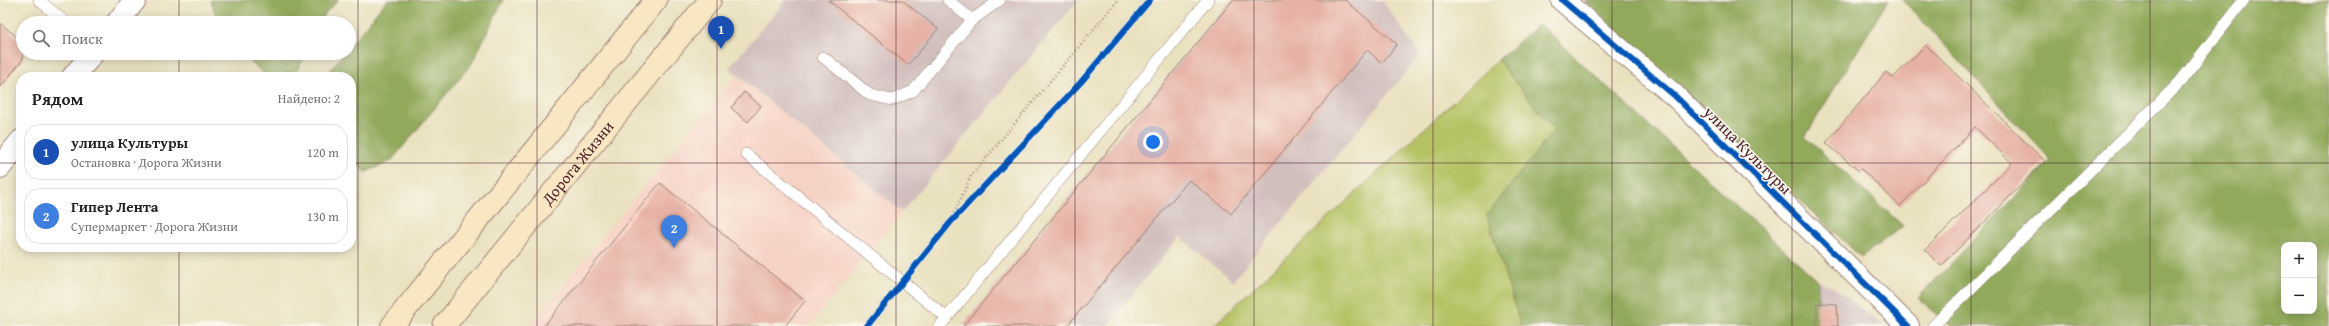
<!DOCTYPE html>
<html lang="ru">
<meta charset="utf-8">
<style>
:root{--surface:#fff;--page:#f6f6f6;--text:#222;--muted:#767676;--line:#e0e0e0;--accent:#2563eb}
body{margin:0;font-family:"Gentium Book Plus",serif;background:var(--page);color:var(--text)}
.controls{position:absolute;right:12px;bottom:12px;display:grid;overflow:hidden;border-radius:8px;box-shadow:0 2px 10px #0003}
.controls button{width:36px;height:36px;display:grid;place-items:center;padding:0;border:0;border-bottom:1px solid var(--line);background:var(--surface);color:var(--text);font:20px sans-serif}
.you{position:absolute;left:1153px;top:142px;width:14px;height:14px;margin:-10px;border:3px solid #fff;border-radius:50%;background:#1a73e8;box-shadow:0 0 0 6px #1a73e833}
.badge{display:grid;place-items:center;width:26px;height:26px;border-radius:50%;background:var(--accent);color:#fff;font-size:13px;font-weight:700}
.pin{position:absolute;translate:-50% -33px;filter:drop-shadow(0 1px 2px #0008)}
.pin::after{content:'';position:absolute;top:21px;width:14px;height:12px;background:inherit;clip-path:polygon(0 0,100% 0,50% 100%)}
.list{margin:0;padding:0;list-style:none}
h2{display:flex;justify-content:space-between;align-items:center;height:52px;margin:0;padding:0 16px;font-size:17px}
h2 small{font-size:13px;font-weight:400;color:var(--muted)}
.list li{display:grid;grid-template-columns:26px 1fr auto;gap:12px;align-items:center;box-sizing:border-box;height:56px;margin:0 8px 8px;padding:0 8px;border:1px solid var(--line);border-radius:16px}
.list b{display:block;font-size:15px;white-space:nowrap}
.list p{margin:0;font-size:13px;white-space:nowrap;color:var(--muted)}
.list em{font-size:13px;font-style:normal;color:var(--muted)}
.icon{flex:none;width:22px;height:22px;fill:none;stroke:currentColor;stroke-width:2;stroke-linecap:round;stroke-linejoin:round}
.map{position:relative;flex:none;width:2329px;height:326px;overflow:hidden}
.search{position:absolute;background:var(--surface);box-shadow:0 2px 10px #0003;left:16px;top:16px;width:340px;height:44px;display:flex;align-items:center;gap:10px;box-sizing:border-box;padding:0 14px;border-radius:22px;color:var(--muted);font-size:15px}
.panel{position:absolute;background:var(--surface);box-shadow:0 2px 10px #0003;left:16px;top:72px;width:340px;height:180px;border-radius:16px}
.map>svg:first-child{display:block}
.built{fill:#f6d2c4}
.industrial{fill:#d1bfbe}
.green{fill:#b5c365;stroke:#807148}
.forest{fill:#90a95a;stroke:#6d6442;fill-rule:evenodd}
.building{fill:#e7b1a5}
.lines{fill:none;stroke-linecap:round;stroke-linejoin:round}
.service-casing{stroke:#9a8075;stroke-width:12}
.minor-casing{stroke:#9a8075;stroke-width:24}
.secondary-casing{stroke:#9a8075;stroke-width:24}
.path{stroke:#9a8075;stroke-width:2.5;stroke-dasharray:1 3;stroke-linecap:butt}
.service{stroke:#fff;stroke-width:11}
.minor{stroke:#fff;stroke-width:22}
.secondary{stroke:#f9e7c3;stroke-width:22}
.cycleway-casing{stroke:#fbf7ec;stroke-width:8}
.cycleway{stroke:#0057b8;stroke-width:6}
.grid{fill:none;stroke:#4a1f2b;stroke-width:1;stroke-opacity:0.55}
.labels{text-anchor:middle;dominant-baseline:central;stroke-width:3;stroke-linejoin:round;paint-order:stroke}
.street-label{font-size:16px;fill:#4a1f2b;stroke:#fbf7ec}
</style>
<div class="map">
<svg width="2329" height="326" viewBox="0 0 2329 326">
<rect width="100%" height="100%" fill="#fbf7ec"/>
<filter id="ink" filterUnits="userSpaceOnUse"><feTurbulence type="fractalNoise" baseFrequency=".025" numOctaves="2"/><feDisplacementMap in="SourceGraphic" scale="8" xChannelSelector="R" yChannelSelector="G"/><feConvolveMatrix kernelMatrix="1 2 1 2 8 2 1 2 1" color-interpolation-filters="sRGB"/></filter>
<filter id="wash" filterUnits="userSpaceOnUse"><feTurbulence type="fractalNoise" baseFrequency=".012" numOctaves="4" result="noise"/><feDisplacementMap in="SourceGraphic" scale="16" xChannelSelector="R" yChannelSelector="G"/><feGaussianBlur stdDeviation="0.9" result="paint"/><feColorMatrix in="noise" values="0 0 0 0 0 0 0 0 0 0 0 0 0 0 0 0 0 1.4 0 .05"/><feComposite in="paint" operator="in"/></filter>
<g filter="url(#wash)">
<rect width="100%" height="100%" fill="#eae1bf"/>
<path class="built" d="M736 75 902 212 809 326H530Z"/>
<path class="industrial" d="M786 0H1078L902 212 729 68Z
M1231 0H1382L1420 55 1233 281 1180 237 1106 326H962Z
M1818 281 1835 288 1883 326H1818Z"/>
<path class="green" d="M1498 60 1555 130 1487 215 1521 326H1213Z"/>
<path class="forest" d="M211 0H339L326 12 320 23H218Z
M387 0H503L472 63 391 161 366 172 351 160V77H325L344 53H349V47Z
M1584 0H1888L1805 137 1903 226 1861 257Z
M1903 0H2329V326H1951L1918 298 2051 160ZM2284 245H2314V311H2284Z
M1539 24 1818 281V326H1521L1487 215 1554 130 1498 60Z
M240 53H306L298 69C266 84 265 73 240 53Z"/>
<g id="blocks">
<path class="building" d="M828 0H902L938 29 908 65Z
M1233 0H1345L1397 44 1382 63 1367 50 1231 214 1189 180 1067 326H963Z
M0 23 23 42V59L0 88Z
M1926 45 2045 161 1941 266 1925 250 2012 163 1975 127 1900 206 1861 169 1859 171 1826 143 1886 72 1893 78Z
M744 92 761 106 748 122 731 108Z
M660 183 805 301 785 326H544Z
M1817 303 1837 304 1838 326H1817Z"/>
</g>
</g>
<g filter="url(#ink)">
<use href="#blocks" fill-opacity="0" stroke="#9a8075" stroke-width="1"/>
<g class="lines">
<defs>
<path id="service" d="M39 0 66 23
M948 0 972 20
M823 57 870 95 892 100 913 91 972 20 1000 0
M746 154 947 318
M940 326 1208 0
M1933 326 2180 82 2244 0"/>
<path id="minor" d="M1562 0 1675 96 1908 326
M117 23 135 0
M73 77 93 53
M0 167 21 141"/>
<g id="secondary">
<path d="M392 326 656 0"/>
<path id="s1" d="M444 326 710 0"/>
</g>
</defs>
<use href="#service" class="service-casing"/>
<use href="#minor" class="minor-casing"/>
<use href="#secondary" class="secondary-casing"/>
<path class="path" d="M914 268 950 223 971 176 1118 0
M867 326 892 295"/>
<use href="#service" class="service"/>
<use href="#minor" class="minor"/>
<use href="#secondary" class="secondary"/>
<defs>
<path id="cycleway" d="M1562 0 1675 96 1908 326
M867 326 950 223 1081 82 1150 0"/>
</defs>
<use href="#cycleway" class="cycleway-casing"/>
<use href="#cycleway" class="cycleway"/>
</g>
</g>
<path class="grid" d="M179 0V23M358 0V326M537 0V326M717 0V326M896 0V326M1075 0V326M1254 0V326M1433 0V326M1612 0V326M1792 0V326M1971 0V326M2150 0V326M179 53V77M0 163H21M351 163H2329M179 247V326"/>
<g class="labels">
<g class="street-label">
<text transform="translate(1748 150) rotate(45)">улица Культуры</text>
<text stroke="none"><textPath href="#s1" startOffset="211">Дорога Жизни</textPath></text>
</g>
</g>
</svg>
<div class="controls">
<button>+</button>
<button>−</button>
</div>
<div class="you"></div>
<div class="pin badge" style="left:721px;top:49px;background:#1a4fb4">1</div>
<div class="pin badge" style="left:674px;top:248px;background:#3f7fe0">2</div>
<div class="search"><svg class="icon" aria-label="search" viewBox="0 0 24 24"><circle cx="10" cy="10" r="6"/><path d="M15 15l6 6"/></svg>Поиск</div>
<section class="panel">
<h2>Рядом<small>Найдено: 2</small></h2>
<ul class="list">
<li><span class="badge" style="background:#1a4fb4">1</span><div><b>улица Культуры</b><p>Остановка · Дорога Жизни</p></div><em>120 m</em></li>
<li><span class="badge" style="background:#3f7fe0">2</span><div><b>Гипер Лента</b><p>Супермаркет · Дорога Жизни</p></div><em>130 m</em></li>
</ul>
</section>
</div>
